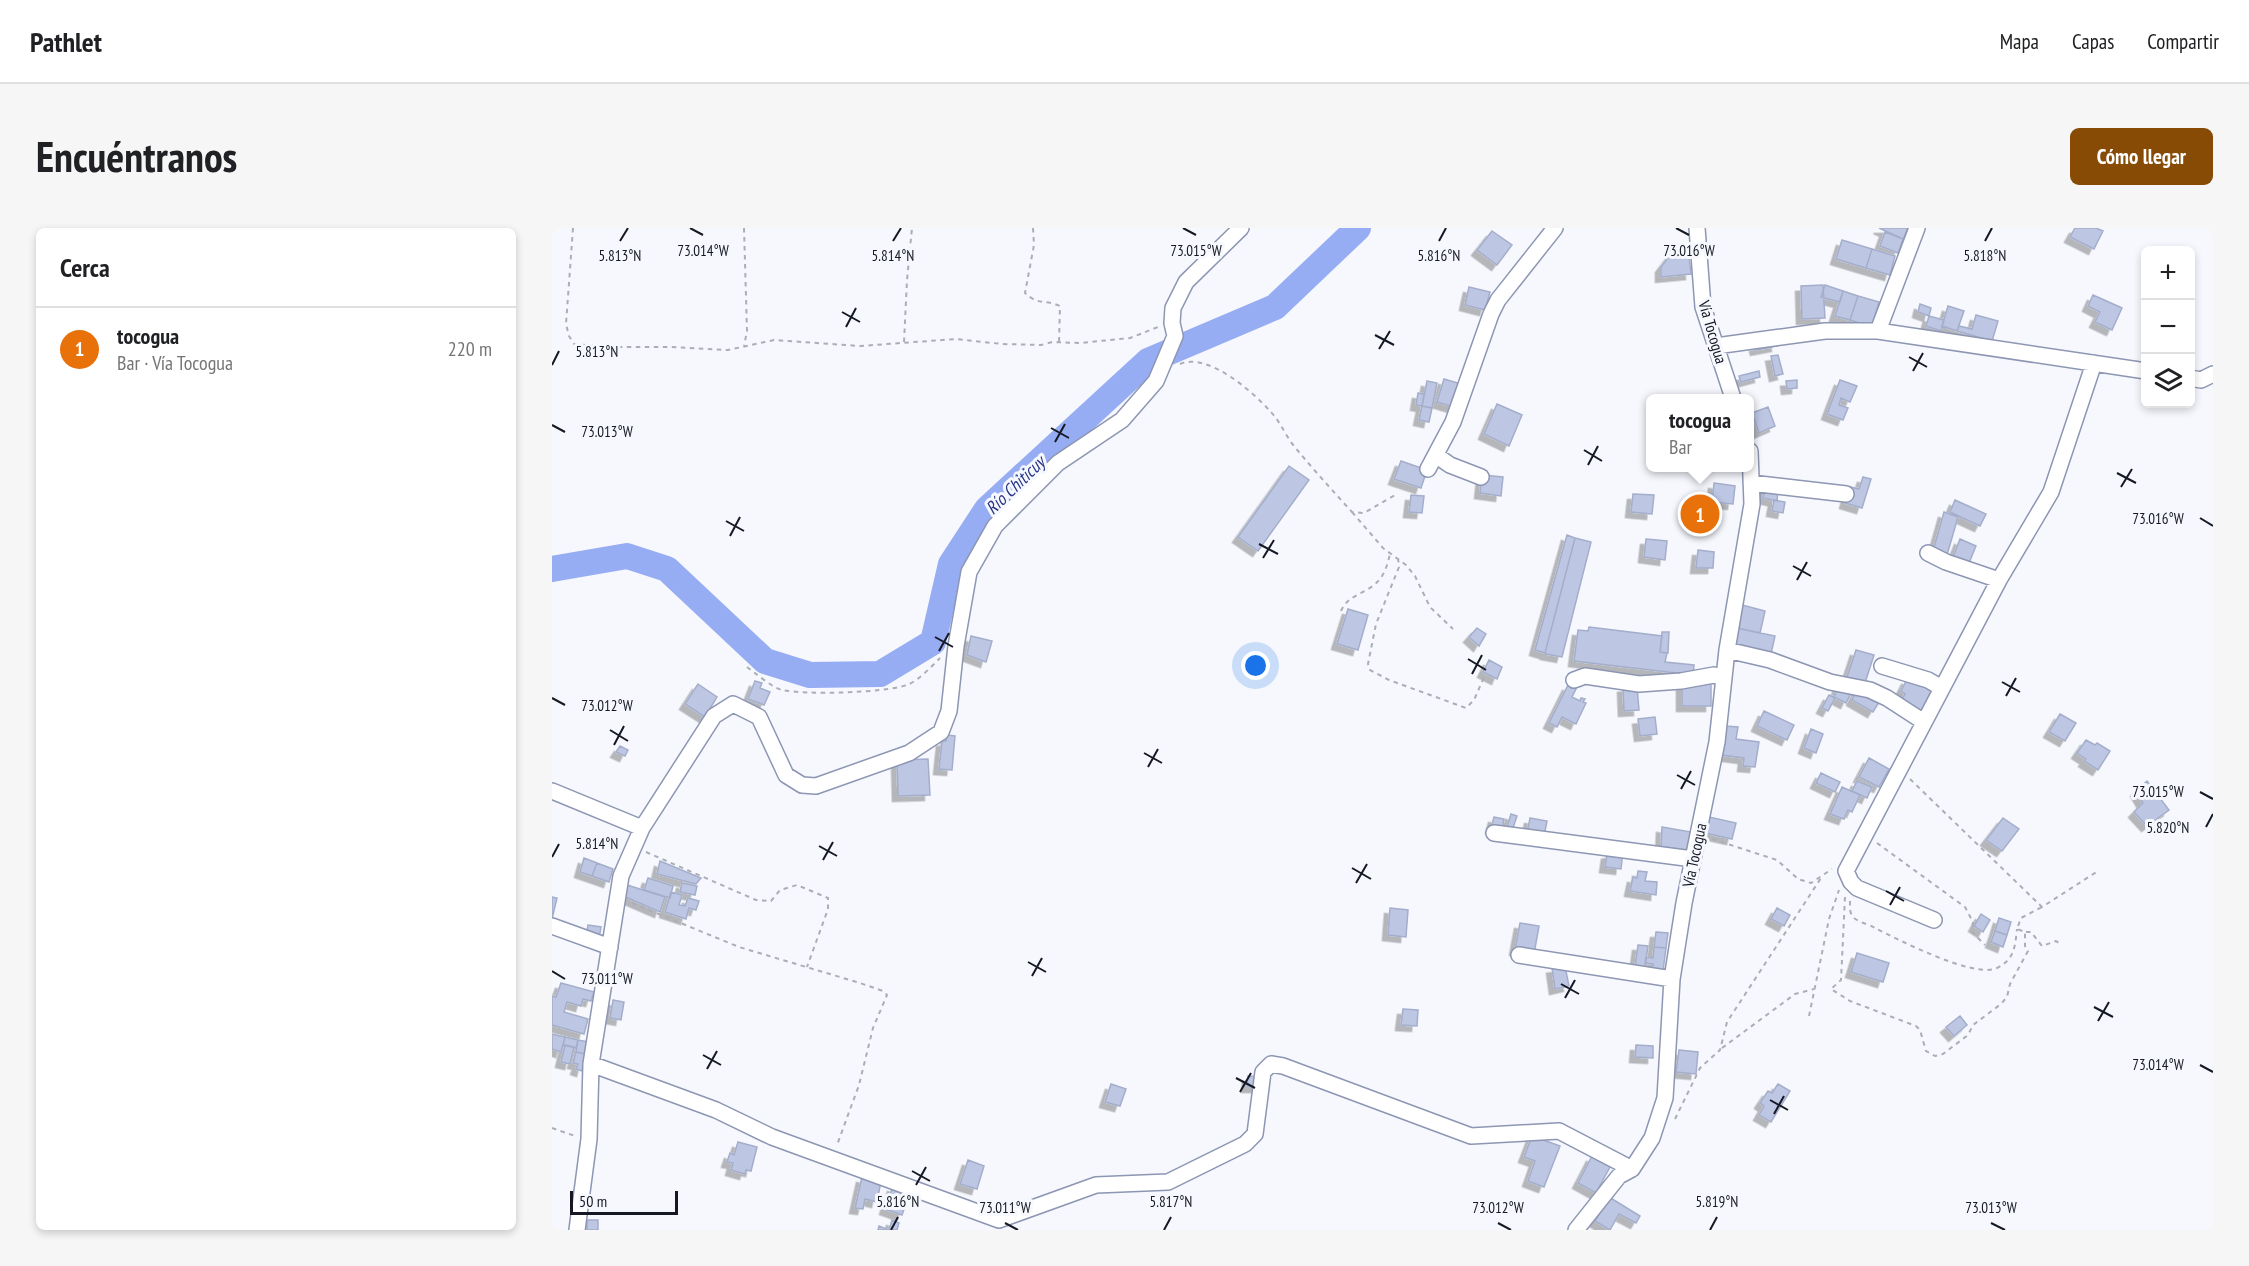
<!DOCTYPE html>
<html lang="es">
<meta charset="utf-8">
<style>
:root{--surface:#fff;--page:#f6f6f6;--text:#202124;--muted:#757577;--line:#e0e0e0;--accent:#874b06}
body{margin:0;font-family:"PT Sans Narrow",sans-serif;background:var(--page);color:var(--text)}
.controls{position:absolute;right:18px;top:18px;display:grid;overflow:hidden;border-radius:9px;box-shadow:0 3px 9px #0003}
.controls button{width:54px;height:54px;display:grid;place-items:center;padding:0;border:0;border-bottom:2px solid var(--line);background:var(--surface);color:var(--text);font:30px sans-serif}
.scale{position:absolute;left:18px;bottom:15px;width:108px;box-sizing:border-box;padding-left:6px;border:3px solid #161924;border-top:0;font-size:16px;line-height:21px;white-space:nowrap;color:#161924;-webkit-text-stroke:4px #f6f8fe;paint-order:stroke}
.you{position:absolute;left:704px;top:438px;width:21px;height:21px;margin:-15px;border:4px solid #fff;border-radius:50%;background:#1a73e8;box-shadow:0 0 0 9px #1a73e833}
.badge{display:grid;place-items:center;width:39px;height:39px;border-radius:50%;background:var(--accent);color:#fff;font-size:20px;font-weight:700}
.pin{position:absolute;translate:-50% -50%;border:3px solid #fff;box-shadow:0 2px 6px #0006}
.popup{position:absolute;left:1094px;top:166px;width:108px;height:78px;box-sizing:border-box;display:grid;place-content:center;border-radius:9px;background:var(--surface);filter:drop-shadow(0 2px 4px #0005);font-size:20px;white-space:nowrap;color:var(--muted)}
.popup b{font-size:22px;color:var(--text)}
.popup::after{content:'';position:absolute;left:50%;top:100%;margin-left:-12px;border:12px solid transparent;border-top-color:var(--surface)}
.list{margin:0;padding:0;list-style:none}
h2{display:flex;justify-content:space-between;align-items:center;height:78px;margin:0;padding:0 24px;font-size:26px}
h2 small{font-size:20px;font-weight:400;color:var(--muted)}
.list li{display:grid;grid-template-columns:39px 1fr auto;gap:18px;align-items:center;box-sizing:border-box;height:84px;padding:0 24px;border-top:2px solid var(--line)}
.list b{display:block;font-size:22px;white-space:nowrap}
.list p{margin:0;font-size:20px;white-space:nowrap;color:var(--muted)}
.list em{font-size:20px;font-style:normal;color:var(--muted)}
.icon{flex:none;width:33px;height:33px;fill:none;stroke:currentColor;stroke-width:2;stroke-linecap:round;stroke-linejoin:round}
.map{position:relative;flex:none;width:1661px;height:1002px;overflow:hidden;border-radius:9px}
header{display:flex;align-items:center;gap:36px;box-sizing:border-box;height:84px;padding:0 30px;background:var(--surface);border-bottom:2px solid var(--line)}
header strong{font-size:28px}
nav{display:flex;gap:33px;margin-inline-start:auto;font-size:21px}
.intro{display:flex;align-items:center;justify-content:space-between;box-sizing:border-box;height:144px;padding:0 36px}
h1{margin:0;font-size:42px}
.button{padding:15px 27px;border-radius:9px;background:var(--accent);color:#fff;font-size:21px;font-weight:700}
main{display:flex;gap:36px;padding:0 36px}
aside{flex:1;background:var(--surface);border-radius:9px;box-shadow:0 3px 9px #0003}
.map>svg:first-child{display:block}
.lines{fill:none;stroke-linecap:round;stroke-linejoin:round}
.river{stroke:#96acf3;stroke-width:26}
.building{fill:#bdc7e4;stroke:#a4aeca;stroke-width:1.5;filter:url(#shadow)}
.minor-casing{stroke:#8d96b2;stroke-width:18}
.path{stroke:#abaeb5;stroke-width:2;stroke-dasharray:4.5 4.5;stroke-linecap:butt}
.minor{stroke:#fff;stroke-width:15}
.ticks{fill:none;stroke:#161924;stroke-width:2}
.labels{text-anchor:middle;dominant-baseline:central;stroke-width:6;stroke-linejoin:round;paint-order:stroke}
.street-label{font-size:16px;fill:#161924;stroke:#f6f8fe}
.water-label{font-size:18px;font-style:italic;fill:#283686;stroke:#f6f8fe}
.ticks-label{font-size:15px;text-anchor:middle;fill:#161924;stroke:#f6f8fe;stroke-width:6;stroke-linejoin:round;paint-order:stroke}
</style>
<header>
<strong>Pathlet</strong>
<nav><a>Mapa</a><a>Capas</a><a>Compartir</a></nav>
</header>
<div class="intro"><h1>Encuéntranos</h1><a class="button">Cómo llegar</a></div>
<main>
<aside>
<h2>Cerca<small></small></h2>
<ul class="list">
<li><span class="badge" style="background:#e8710a">1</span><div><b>tocogua</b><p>Bar · Vía Tocogua</p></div><em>220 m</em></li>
</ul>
</aside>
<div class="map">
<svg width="1661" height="1002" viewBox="0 0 1661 1002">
<defs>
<filter id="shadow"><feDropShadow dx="-5.5" dy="5.5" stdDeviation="0" flood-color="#0004"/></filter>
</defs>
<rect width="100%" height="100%" fill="#f6f8fe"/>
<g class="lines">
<path class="river" d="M0 341 75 328 115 341 213 433 258 447 328 446 381 414 399 336 435 281 596 133 723 79 806 0"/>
</g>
<path class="building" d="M1327 0H1356L1351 11Z
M1523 0H1544L1551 3 1542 21 1518 9Z
M940 3 960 17 945 37 925 22Z
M1333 4 1351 11 1346 25 1328 18Z
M1290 12 1320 21 1314 40 1284 31Z
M1136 20 1139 46 1109 49V39L1122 22Z
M1320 21 1343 28 1338 47 1314 40Z
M1271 57 1273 90 1250 91 1249 58Z
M1273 57 1291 63 1288 74 1269 69Z
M917 59 938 64 933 82 913 77Z
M1291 63 1306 68 1298 92 1283 88Z
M1541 67 1570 80 1560 102 1543 94 1548 84 1536 78Z
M1306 68 1327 74 1320 99 1298 92Z
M1368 76 1379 80 1377 88 1366 84Z
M1396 78 1412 83 1405 103 1390 98Z
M1424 87 1446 93 1440 113 1405 103 1407 98 1420 101Z
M1377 88 1392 92 1389 103 1374 98Z
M1224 113 1225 118 1204 122 1203 118Z
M1226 127 1231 146 1223 148 1219 128Z
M1207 143 1208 149 1189 154 1187 148Z
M892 151 909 156 902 179 885 174Z
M1245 152V160L1235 161 1234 153Z
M1288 152 1305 158 1298 174 1289 170 1287 177 1296 180 1291 192 1275 186Z
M875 153 885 155 880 180 870 178Z
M866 165 872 166 870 178 864 177Z
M945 176 970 187 957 218 932 206Z
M870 178 880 180 877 194 867 192Z
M1216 179 1223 198 1207 205 1200 185Z
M849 233 875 242 869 260 842 251Z
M737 238 757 252 706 323 686 309Z
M930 247 951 249 949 268 928 265Z
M1311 249 1319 251 1310 280 1293 275 1298 259 1307 261Z
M1162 255 1183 258 1181 276 1160 274Z
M1213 259 1226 261 1225 273 1211 270Z
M1081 266 1102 267 1100 286 1079 284Z
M859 267 872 268 870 285 857 284Z
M1222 272 1233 274 1231 285 1220 283Z
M1403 272 1434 286 1428 298 1398 284Z
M1392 284 1406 289 1395 327 1381 323Z
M1015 307 1023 310 993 425 983 422Z
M1023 310 1039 314 1010 429 994 426 993 425Z
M1094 311 1115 313 1113 332 1092 329Z
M1408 311 1424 318 1417 335 1401 329Z
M1146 322 1162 324 1161 340H1144Z
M1190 377 1213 383 1208 405 1185 400Z
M796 381 816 387 806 422 785 416Z
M1037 399 1110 408 1108 424 1115 425 1113 434 1142 437 1141 447 1022 433 1026 402 1036 403Z
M925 400 934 406 927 418 917 409Z
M1185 400 1223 408 1218 430 1180 421Z
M1110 404H1117L1116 425 1108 424Z
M419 408 440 413 434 434 415 427Z
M1304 422 1322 427 1312 458 1294 452Z
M937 432 950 439 945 451 931 444Z
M1355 451 1383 457 1367 486 1348 475 1353 466 1349 463Z
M203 453 210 455 208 460 218 464 212 477 196 471Z
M1130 455H1159V478H1130Z
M146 456 165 469 153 489 133 476Z
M1016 457 1024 461 1020 469 1028 473 1029 470 1033 471 1031 474 1034 475 1024 496 1010 489 1005 499 997 495Z
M1287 457 1300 463 1294 475 1282 469Z
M1085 458 1087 482 1072 483 1071 459Z
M1307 458 1329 471 1321 484 1300 472Z
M1277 467 1283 470 1276 483 1270 480Z
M1212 483 1242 497 1235 512 1205 498Z
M1508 486 1524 495 1513 513 1497 504Z
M1103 489 1105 506 1088 508 1086 491Z
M1173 498 1186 499 1184 511 1207 514 1203 539 1191 538 1192 530 1169 527Z
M1259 501 1271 506 1264 525 1252 520Z
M395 507 403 508 400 542 387 541 390 513H394Z
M1534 512 1543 517 1545 515 1558 523 1546 542 1532 533 1534 531 1525 525Z
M68 518 76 522 73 528 64 524Z
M1317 530 1337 541 1327 559 1307 549Z
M376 531 378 567 346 568 345 532Z
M1269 545 1288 554 1283 564 1264 555Z
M1305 553 1320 559 1315 570 1300 563Z
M1595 553 1617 582 1595 598 1582 584 1591 575 1584 563Z
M1290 559 1308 567 1300 584 1296 582 1292 591 1278 586Z
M959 586 965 588 961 600 955 599Z
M942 589 952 591 950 602 939 600Z
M1157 589 1184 595 1180 611 1153 605Z
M978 590 995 593 992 608 975 605Z
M1451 590 1467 601 1450 623 1434 612Z
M1110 599 1139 604 1134 627 1109 622Z
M1071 623 1069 641 1053 639 1055 626Z
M32 630 45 635 40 648 28 644Z
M108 633 149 650 144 656 105 646Z
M45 635 61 641 57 654 40 648Z
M1086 643 1095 644 1093 653 1105 654 1104 667 1078 663 1081 649 1085 650Z
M96 650 121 658 118 670 92 662Z
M130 655 145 658 143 667 128 664Z
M72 656 113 669 108 684 69 667Z
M119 664 130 667 127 677 133 678 136 670 147 673 144 682 137 680 134 691 113 684Z
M0 669 5 670 0 691Z
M838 680 856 682 854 709 836 707Z
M1225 680 1238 687 1232 698 1219 691Z
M1429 686 1438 692 1431 704 1422 698Z
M1447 690 1459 694 1455 707 1443 703Z
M968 695 987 698 982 726 963 722Z
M36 697 49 699 47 711 34 709Z
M1443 703 1455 707 1451 719 1439 714Z
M1104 704 1116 705 1114 720 1102 719Z
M1086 717 1096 718 1093 740 1083 739Z
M1102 719 1114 720 1111 743 1101 742V736L1093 735 1094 729 1101 730Z
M1305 725 1337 735 1331 754 1299 744Z
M1013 738 1017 758 1003 761 1000 740Z
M9 755 42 764 39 773 31 771 29 778 15 774 12 784 36 791 32 806 0 797V768L4 769Z
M61 772 72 774 69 792 58 790Z
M851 781 866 782 865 798 849 797Z
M1408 788 1415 797 1402 808 1394 799Z
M0 806 13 809 9 824 0 821Z
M13 809 26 812 24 820 11 817Z
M26 812 37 814 34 826 24 824Z
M13 817 22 819 18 836 9 834Z
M1084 817 1101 818V830L1083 829Z
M1127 822 1146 824 1144 846 1124 844Z
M24 824 34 826 30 843 24 841 26 836 21 835Z
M696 848 707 849 706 859H695Z
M559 856 574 861 568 878 553 874Z
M1226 856 1238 863 1219 894 1207 887 1212 878 1208 875 1216 863 1220 865Z
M980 908 1008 918 992 959 976 953 983 933 972 929Z
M186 914 205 919 199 943 194 942 193 946 179 942 181 935 175 934 178 925 182 927Z
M1040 928 1059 937 1044 965 1026 955Z
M416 932 432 938 425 961 408 956Z
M310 949 329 953 325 974 313 971 311 981 303 980Z
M341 958 358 964 350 987 333 981Z
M1057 969 1088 988 1084 995 1067 986 1058 1002 1043 993Z
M35 992H46V1002H35Z
M340 992 347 995 345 1002H326L327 998 337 1002Z"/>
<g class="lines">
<defs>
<path id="minor" d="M1145 0 1151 79 1181 170
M1326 103 1365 0
M1164 118 1273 103H1326L1594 143
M1638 150 1649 152 1661 146
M885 228 898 237 929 249
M876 241 901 194 939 86 946 72 1003 0
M1199 255 1294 266
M1376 325 1394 334 1447 352
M1175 422 1218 432 1278 454 1318 462 1335 470 1372 494
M1330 438 1376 452 1390 460
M1022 452 1033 448 1087 456 1129 453 1162 447 1172 450
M0 563 90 600
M942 605 1141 631
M1382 692 1305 660 1299 654 1294 643 1447 352 1499 264 1542 135
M0 698 58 719
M967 727 1120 751
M39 836 164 882 220 909 447 992 544 957 616 954 693 916 703 906 711 844 719 836 731 838 919 908 1007 903 1080 941
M25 1002 37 911 39 836 69 648 90 600 162 488 181 476 207 489 234 547 250 557 264 558 357 525 389 504 397 483 404 418 417 344 443 298 506 235 570 192 604 153 623 108 620 95 621 80 634 54 689 0
M1024 1002 1067 948 1080 941 1100 910 1113 870 1120 751 1132 675 1165 514 1175 422 1200 276 1198 223"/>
</defs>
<use href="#minor" class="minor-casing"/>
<path class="path" d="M21 0 14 96 17 108 22 116 59 119H120L176 122 222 112 308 118 404 111 450 116 489 117 500 114 528 115 578 110 606 99
M192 0 195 103 192 118
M481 0 482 17 473 65C487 78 492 71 508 78L507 115
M352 114 355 52 360 0
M628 136C656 124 701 164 718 183 728 193 733 207 742 218 760 240 780 262 800 284L812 285 845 266
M800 284 831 320 854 337 863 348 878 379 901 401
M846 330 847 339 824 396 816 436 818 442 837 452 914 480 922 472 933 447
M789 383C795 368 812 366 823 356 832 349 836 336 838 325
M195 439C203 445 221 460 230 462 254 467 332 465 355 457 366 453 379 439 388 430
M1358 551 1490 679 1546 643
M1160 611 1225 632 1246 651 1259 655 1280 641
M1325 615 1413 679 1421 694 1420 704 1433 717
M94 624 204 672 219 673 228 662 245 657 276 670V681L255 739
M1293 669 1289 752 1279 761 1298 773 1364 798 1368 802 1374 823 1383 828 1391 826 1416 807 1421 797 1449 776 1455 769 1458 756 1476 723 1473 718V704L1465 701 1469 690 1490 679
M1298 673C1298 679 1297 685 1302 690 1308 695 1317 696 1323 700 1345 711 1422 751 1445 740 1463 731 1463 718 1465 701
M80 675 187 719 308 755 331 763 335 767 321 800 307 857 285 917
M1474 704H1479L1490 718 1504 713 1510 717
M1257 788 1277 691 1287 662
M1170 820 1243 766 1262 761
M1123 891 1148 840 1168 822 1175 794 1269 650
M0 900 23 908"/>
<use href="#minor" class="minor"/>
</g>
<path class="ticks" d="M138 0 151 7M631 0 644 7M1124 0 1137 7M68 13 76 0M341 13 349 0M887 13 894 0M1433 13 1440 0M290 84 308 94M294 99 304 80M823 107 842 117M827 121 838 103M1357 129 1375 139M0 137 7 123M1361 143 1371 125M0 197 13 204M499 200 517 210M503 214 513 196M1032 222 1050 233M1036 237 1046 218M1565 245 1584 255M1569 259 1580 241M1648 290 1661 298M174 293 192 303M178 308 188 289M707 316 726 326M711 330 722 312M1241 338 1259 348M1245 352 1255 334M383 409 401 419M387 423 397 405M916 431 934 442M920 446 930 427M1450 454 1468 464M1454 468 1464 450M0 470 13 477M58 502 76 513M62 517 72 498M592 525 610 535M596 539 606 521M1125 547 1143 557M1129 561 1139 543M1648 564 1661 571M1654 599 1661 586M267 618 285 628M0 629 7 616M271 632 281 614M800 640 819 651M804 655 815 636M1334 663 1352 673M1338 677 1348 659M476 734 494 744M0 743 13 751M480 748 490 730M1009 756 1027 766M1013 770 1023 752M1542 779 1561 789M1546 793 1557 774M151 827 169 837M1648 837 1661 844M155 841 165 823M684 850 703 860M688 864 699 845M1218 872 1236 882M1222 886 1232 868M360 943 378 953M364 957 374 939M453 995 466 1002M946 995 959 1002M1439 995 1453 1002M339 1002 346 989M612 1002 619 989M1158 1002 1165 989"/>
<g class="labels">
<g class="street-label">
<text transform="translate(1161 104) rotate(74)">Vía Tocogua</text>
<text transform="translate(1142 627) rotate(-78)">Vía Tocogua</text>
</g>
<g class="water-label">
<text transform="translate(463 257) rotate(-44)">Río Chiticuy</text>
</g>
</g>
<g class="ticks-label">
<text x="151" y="28">73.014°W</text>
<text x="644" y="28">73.015°W</text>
<text x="1137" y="28">73.016°W</text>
<text x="68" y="33">5.813°N</text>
<text x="341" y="33">5.814°N</text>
<text x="887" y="33">5.816°N</text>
<text x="1433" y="33">5.818°N</text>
<text x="45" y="129">5.813°N</text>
<text x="55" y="209">73.013°W</text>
<text x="1606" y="296">73.016°W</text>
<text x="55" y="483">73.012°W</text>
<text x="1606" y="569">73.015°W</text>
<text x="1616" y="605">5.820°N</text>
<text x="45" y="621">5.814°N</text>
<text x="55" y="756">73.011°W</text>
<text x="1606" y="842">73.014°W</text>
<text x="346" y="979">5.816°N</text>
<text x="619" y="979">5.817°N</text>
<text x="1165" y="979">5.819°N</text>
<text x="453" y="985">73.011°W</text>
<text x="946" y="985">73.012°W</text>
<text x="1439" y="985">73.013°W</text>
</g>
</svg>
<div class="controls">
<button>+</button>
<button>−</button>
<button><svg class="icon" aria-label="layers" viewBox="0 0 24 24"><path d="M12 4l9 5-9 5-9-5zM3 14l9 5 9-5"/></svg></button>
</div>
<div class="scale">50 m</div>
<div class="you"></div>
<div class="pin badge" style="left:1148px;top:286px;background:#e8710a">1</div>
<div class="popup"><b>tocogua</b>Bar</div>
</div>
</main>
